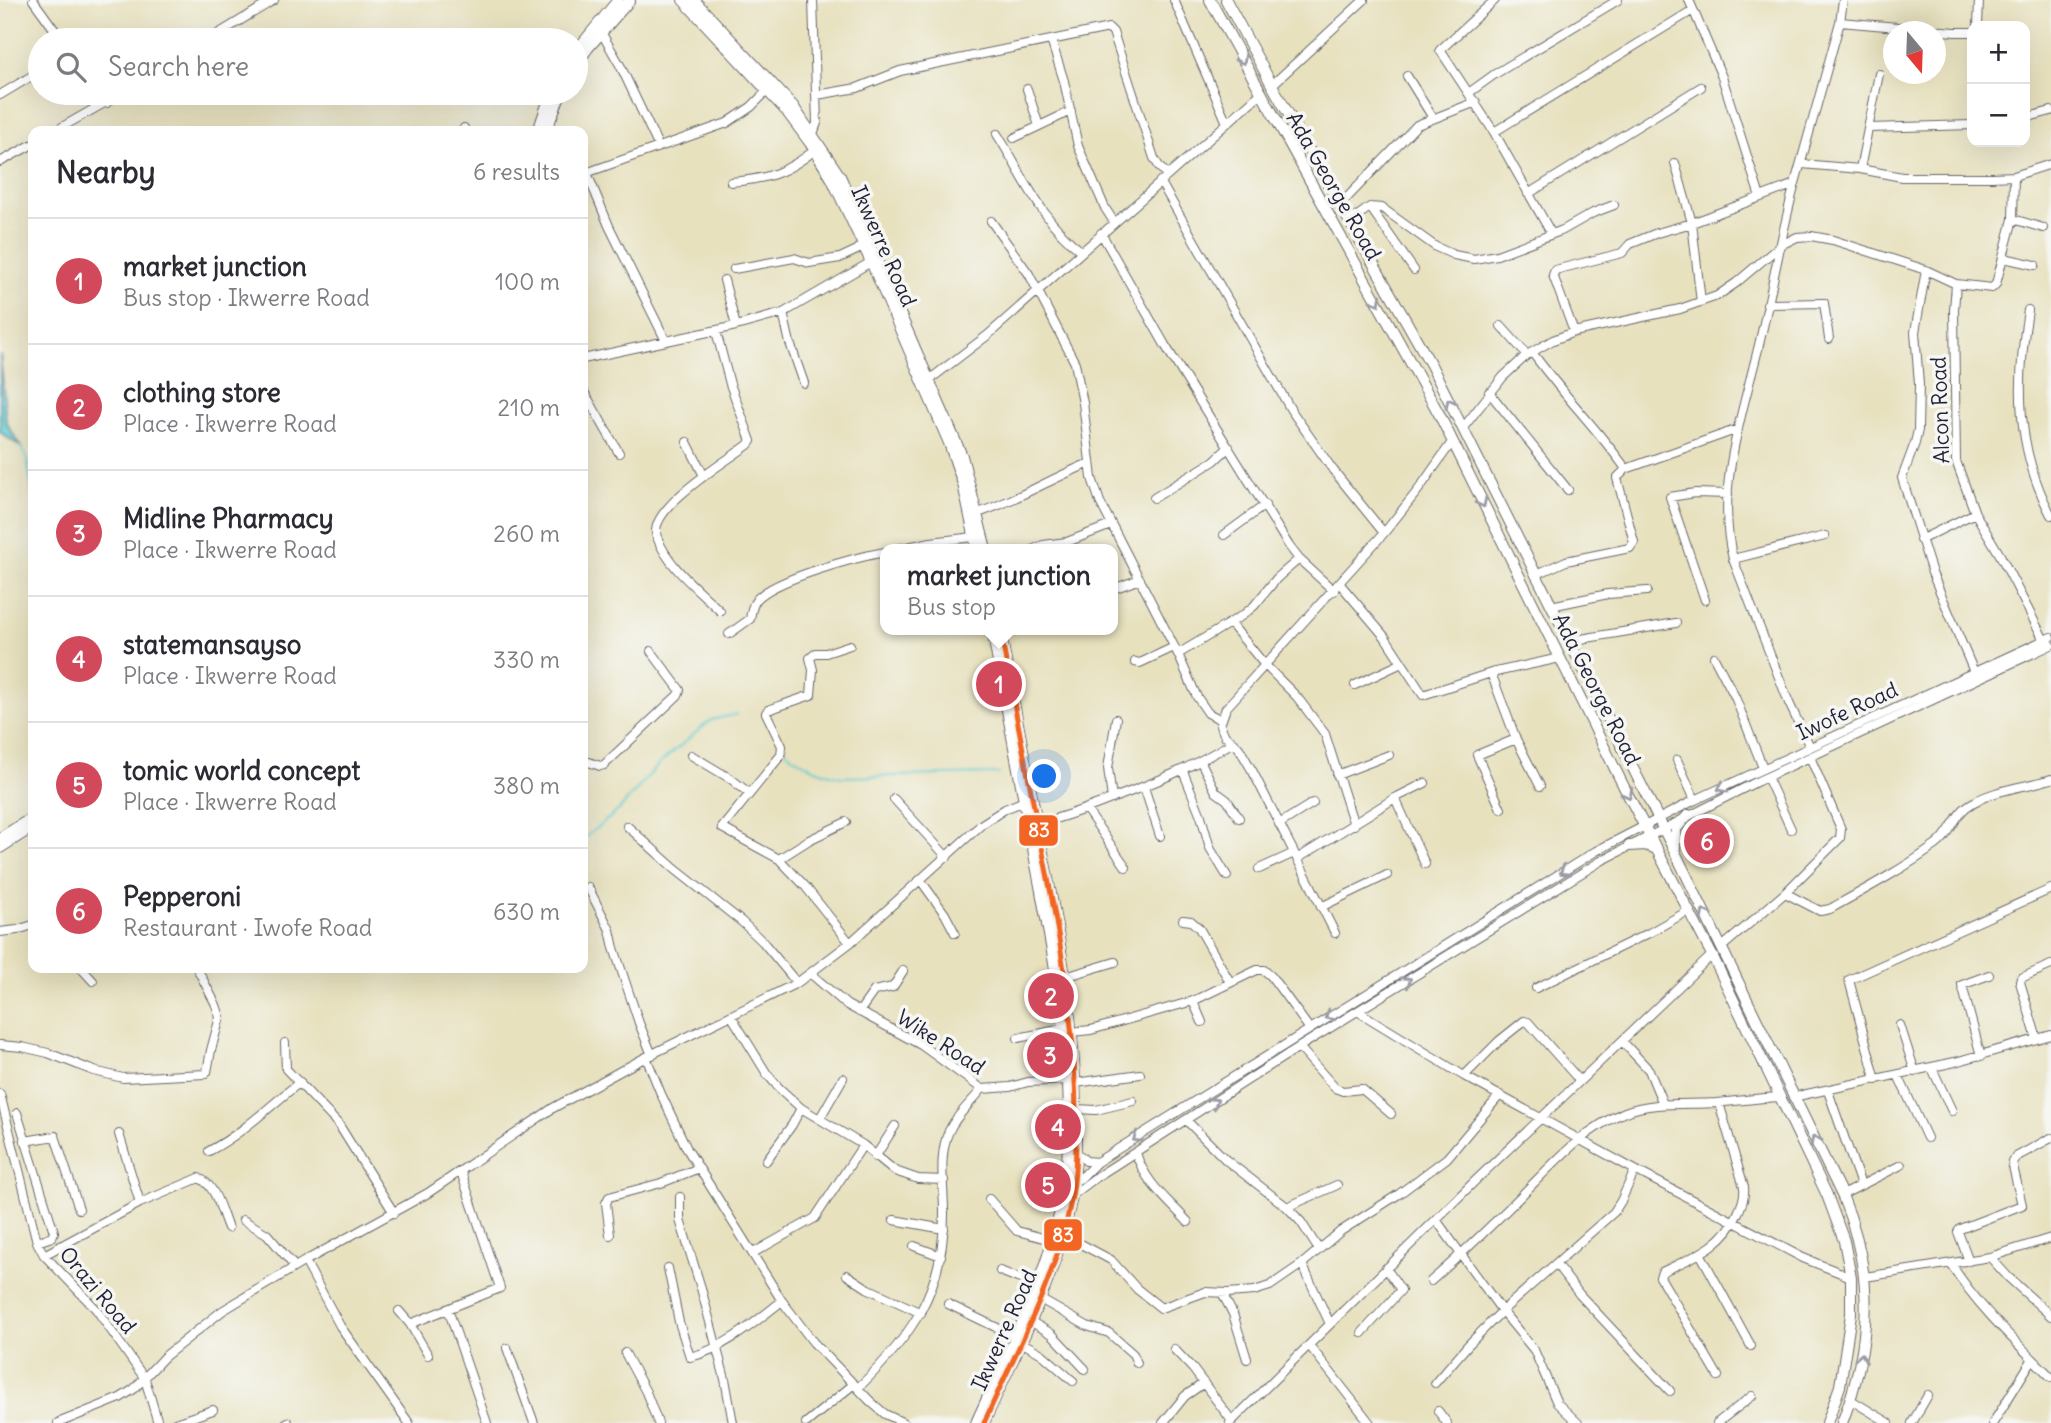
<!DOCTYPE html>
<meta charset="utf-8">
<style>
:root{--surface:#fff;--page:#f2f2f3;--text:#2b2b33;--muted:#7c7c81;--line:#e1e1e2;--accent:#d1495b}
body{margin:0;font-family:Delius,sans-serif;background:var(--page);color:var(--text)}
.controls{position:absolute;right:21px;top:21px;display:grid;overflow:hidden;border-radius:14px;box-shadow:0 7px 28px #0002}
.controls button{width:63px;height:63px;display:grid;place-items:center;padding:0;border:0;border-bottom:2px solid var(--line);background:var(--surface);color:var(--text);font:35px sans-serif}
.compass{position:absolute;left:1883px;top:21px;width:63px;height:63px;border-radius:50%;background:var(--surface);box-shadow:0 7px 28px #0002;rotate:161deg}
.you{position:absolute;left:1045px;top:777px;width:24px;height:24px;margin:-18px;border:5px solid #fff;border-radius:50%;background:#1a73e8;box-shadow:0 0 0 10px #1a73e833}
.badge{display:grid;place-items:center;width:46px;height:46px;border-radius:50%;background:var(--accent);color:#fff;font-size:23px;font-weight:700}
.pin{position:absolute;translate:-50% -50%;border:4px solid #fff;box-shadow:0 2px 7px #0006}
.popup{position:absolute;left:880px;top:544px;width:238px;height:91px;box-sizing:border-box;display:grid;place-content:center;border-radius:14px;background:var(--surface);filter:drop-shadow(0 2px 5px #0005);font-size:23px;white-space:nowrap;color:var(--muted)}
.popup b{font-size:26px;color:var(--text)}
.popup::after{content:'';position:absolute;left:50%;top:100%;margin-left:-14px;border:14px solid transparent;border-top-color:var(--surface)}
.list{margin:0;padding:0;list-style:none}
h2{display:flex;justify-content:space-between;align-items:center;height:91px;margin:0;padding:0 28px;font-size:30px}
h2 small{font-size:23px;font-weight:400;color:var(--muted)}
.list li{display:grid;grid-template-columns:46px 1fr auto;gap:21px;align-items:center;box-sizing:border-box;height:126px;padding:0 28px;border-top:2px solid var(--line)}
.list b{display:block;font-size:26px;white-space:nowrap}
.list p{margin:0;font-size:23px;white-space:nowrap;color:var(--muted)}
.list em{font-size:23px;font-style:normal;color:var(--muted)}
.icon{flex:none;width:38px;height:38px;fill:none;stroke:currentColor;stroke-width:2;stroke-linecap:round;stroke-linejoin:round}
.map{position:relative;flex:none;width:2051px;height:1423px;overflow:hidden}
.search{position:absolute;background:var(--surface);box-shadow:0 7px 28px #0002;left:28px;top:28px;width:560px;height:77px;display:flex;align-items:center;gap:18px;box-sizing:border-box;padding:0 24px;border-radius:38px;color:var(--muted);font-size:26px}
.panel{position:absolute;background:var(--surface);box-shadow:0 7px 28px #0002;left:28px;top:126px;width:560px;height:847px;border-radius:14px}
.map>svg:first-child{display:block}
.water{fill:url(#water-ripples);stroke:#3f7686;stroke-width:2}
.lines{fill:none;stroke-linecap:round;stroke-linejoin:round}
.stream{stroke:#5cc9d0;stroke-width:2}
.minor-casing{stroke:#676569;stroke-width:10}
.major-casing{stroke:#676569;stroke-width:12}
.minor{stroke:#fff;stroke-width:8}
.major{stroke:#fff;stroke-width:10}
.bus-1-casing{stroke:#f6f6f2;stroke-width:10}
.bus-1{stroke:#f26522;stroke-width:5}
.oneway{stroke:#9c9ca7}
.labels{text-anchor:middle;dominant-baseline:central;stroke-width:7;stroke-linejoin:round;paint-order:stroke}
.street-label{font-size:21px;fill:#22223b;stroke:#f6f6f2}
.line-badge{stroke:#f6f6f2;stroke-width:2.5}
.badge-label{font-size:19px;text-anchor:middle;font-weight:bold;fill:#fff}
</style>
<div class="map">
<svg width="2051" height="1423" viewBox="0 0 2051 1423">
<defs>
<pattern id="water-ripples" width="26" height="14" patternUnits="userSpaceOnUse" patternTransform="scale(1.75)"><rect width="26" height="14" fill="#5cc9d0"/><path d="M2 4q2-2 4 0t4 0M15 11q2-2 4 0t4 0" fill="none" stroke="#50acb4"/></pattern>
</defs>
<rect width="100%" height="100%" fill="#f6f6f2"/>
<filter id="ink" filterUnits="userSpaceOnUse"><feTurbulence type="fractalNoise" baseFrequency=".0143" numOctaves="2"/><feDisplacementMap in="SourceGraphic" scale="14" xChannelSelector="R" yChannelSelector="G"/><feConvolveMatrix kernelMatrix="1 2 1 2 8 2 1 2 1" color-interpolation-filters="sRGB"/></filter>
<filter id="wash" filterUnits="userSpaceOnUse"><feTurbulence type="fractalNoise" baseFrequency=".00686" numOctaves="4" result="noise"/><feDisplacementMap in="SourceGraphic" scale="28" xChannelSelector="R" yChannelSelector="G"/><feGaussianBlur stdDeviation="1.57" result="paint"/><feColorMatrix in="noise" values="0 0 0 0 0 0 0 0 0 0 0 0 0 0 0 0 0 1.4 0 .05"/><feComposite in="paint" operator="in"/></filter>
<g filter="url(#wash)">
<rect width="100%" height="100%" fill="#e7e1be"/>
<path class="water" d="M0 354 6 422 21 447 0 432Z"/>
<g class="lines">
<path class="stream" d="M21 447 27 459 33 495
M786 751C804 765 819 772 842 777L999 774
M583 839 619 810 660 763 711 720 737 714"/>
</g>
</g>
<g filter="url(#ink)">
<g class="lines">
<defs>
<path id="minor" d="M33 0 62 40
M1174 0 1227 123
M1495 0 1440 50 1494 132 1551 233
M1689 0 1722 77 1760 197
M1840 22 1955 32H1972
M1978 26 1979 0
M601 32 620 65 656 141
M208 40 274 0
M1051 40 1064 81 1078 146 1105 208 1114 222
M1407 76 1433 118
M1272 85 1364 0
M1027 89 1039 126
M1470 92 1495 74 1618 0
M100 93 107 103
M0 95 40 71
M817 95 857 88 900 71 1109 28 1113 32 1154 158 1160 168 1168 174
M2025 118 2051 111
M464 128 465 131
M1869 128 1972 125
M55 131 122 93
M1494 132 1693 10
M997 134C1023 175 1041 221 1081 251
M809 137 813 134 817 123 813 0
M1014 138 1071 111
M0 162 33 144
M1675 163 1692 223 1701 302
M1802 164 1860 169 1902 177H1992L2014 176 2051 164
M1860 169 1879 74
M587 173 609 226 666 341
M583 174 727 123 751 107 768 90
M1160 181 1291 410 1333 470 1384 533
M731 182C768 179 786 173 815 150
M1528 194 1701 87
M1341 204 1417 125 1476 102
M1370 207 1414 270
M2013 219 2043 228
M991 221 1029 274 1075 363 1083 403 1092 478 1100 502 1178 654 1197 697 1208 713 1221 720
M1350 221 1370 207 1382 208 1436 247 1454 255 1474 259 1497 255 1563 230 1593 213 1614 205
M1101 233 1165 345 1289 546 1299 559 1334 591
M2004 258 2035 265
M734 269 794 258 809 263 840 258 857 250 862 245
M1926 270 1915 332 1919 384 1918 430 1915 443 1902 478 1932 573 1974 672
M724 280 736 326
M1956 284 1954 310 1956 461 1975 513 2000 555 2044 640
M1767 304 1824 303 1829 339
M2028 310C2016 384 2016 448 2051 515
M783 313 790 343 804 383
M1501 326 1527 355
M716 331 730 384 751 441 748 445C728 460 646 509 657 537 668 567 698 589 720 611
M1574 332 1553 275 1555 270 1622 253 1630 244 1657 233 1692 223 1795 184
M1532 352C1561 393 1597 428 1626 469
M583 359 736 326 783 313 871 262
M929 380 988 335 1260 94
M583 390 619 453
M1489 392 1568 490
M1463 428 1503 377 1527 355 1553 340 1574 332 1680 309 1717 296 1736 283 1781 245 1797 237 1811 236 1833 240 1926 270 1956 284 1992 288 1996 284 2013 219 2014 176
M687 442 704 476
M1154 498 1214 461 1229 447
M978 513C1017 500 1052 478 1090 463
M1224 535 1265 505
M1920 540 1975 513
M898 549 931 542 974 537
M1034 549 1043 545 1067 542 1111 525
M1733 559 1825 536
M1535 575 1566 561 1630 548 1634 542 1617 478 1626 469 1738 429
M1340 584 1385 637 1423 695 1491 673 1560 658
M1113 589 1140 579
M1705 600 1670 497 1695 493 1728 494
M1551 606 1608 594 1647 591
M1231 624 1264 664 1297 697 1325 734 1354 825
M729 634 750 619C751 612 752 605 757 599 775 579 857 557 885 552
M1569 641 1676 623
M850 645 826 653H816L810 658 813 670 811 695 768 710 766 713 782 746 781 755 722 828 779 859 805 886 850 943
M1178 654 1243 615 1254 606 1277 578 1299 559
M1714 657 1735 697 1763 768
M1135 662 1140 663 1174 647
M1491 673 1516 739 1540 786
M1355 685 1402 663
M1233 742 1239 748 1253 772 1335 933
M1810 747 1789 703 1733 559C1715 490 1742 415 1758 349 1771 295 1780 241 1794 187 1809 132 1825 77 1840 22L1843 0
M691 755 731 779 749 793
M583 760 600 766 604 765 678 695 680 690 651 651
M1677 760 1695 800
M1201 762 1216 792 1227 800 1239 818
M1183 771 1201 816 1210 848 1227 876
M1337 775 1389 755
M1767 777 1791 829
M1144 787 1160 836
M1395 798 1425 864
M894 799 947 857
M1112 799 1108 768 1116 719
M1086 809 1126 867
M1501 809 1477 755 1516 739
M1034 824C1060 819 1086 809 1111 799 1154 783 1193 767 1233 742L1225 736 1220 725 1226 708 1384 533 1419 489 1452 442
M1279 824 1313 803
M627 826 675 869 742 922 763 942 797 983
M779 859 809 840 846 822
M1297 859 1395 798 1425 783
M1259 869 1294 853
M921 881 945 914 955 933
M588 887 610 930 614 948 639 1023 652 1055
M1785 893 1820 911 1830 909C1866 889 1903 869 1936 845 1953 833 1953 813 1974 802 1998 789 2025 787 2051 779
M1321 907 1387 875
M1183 920 1191 921 1199 928 1230 982
M0 932 17 930 33 925
M1722 947 1785 893 1840 838 1841 829 1810 757
M81 968 93 981
M811 974 847 1005 921 1045 982 1089 1010 1087 1028 1082 1067 1080
M1065 977 1115 962
M1536 988 1649 933 1688 911
M1193 1001 1202 1022
M859 1012 874 991 893 987 903 971
M1359 1012 1464 1076 1635 1170 1803 1258 1851 1277
M732 1017 767 1074 779 1088 801 1108 863 1145 895 1171 918 1179 944 1180
M1900 1025 1915 1072
M1071 1032 1091 1030 1193 1001 1257 970H1264L1271 976 1309 1028
M1018 1038 1062 1029
M2037 1039 2020 982 2021 978 2051 965
M1622 1041 1649 1070 1663 1104
M285 1043 286 1069 339 1125 394 1213
M0 1045 22 1047 48 1053 94 1071 123 1078 205 1074 207 1072 211 1050 220 1017 216 1005 197 968
M1299 1047 1335 1088 1343 1091 1362 1089 1391 1114
M1981 1056 1962 985 1989 975
M646 1057 661 1094 687 1149 782 1301 813 1342 871 1402 885 1414 904 1423
M1932 1068 1952 1111
M1898 1075 1927 1138
M1464 1076 1499 1041 1524 1021 1528 1022 1580 1081
M1876 1080 1849 980 2051 889
M1076 1083 1140 1074
M1828 1091 1861 1185
M0 1094 37 1242 44 1255 96 1309 145 1379 158 1423
M1793 1097 1955 1062 2051 1035
M1076 1109 1096 1110 1133 1101
M17 1113 54 1232 52 1237 37 1242
M820 1118 843 1078
M1186 1120 1226 1160 1287 1207 1301 1222 1319 1250
M119 1134 140 1203
M25 1141 55 1136 79 1209
M209 1151C242 1134 271 1105 300 1082
M1076 1152 1086 1161 1097 1162
M1136 1153C1145 1183 1167 1199 1188 1222
M875 1157 895 1126
M766 1161 792 1125 801 1108
M1070 1183 1081 1178 1097 1162 1596 851 1695 800 2051 637
M1842 1195 1901 1165
M680 1197V1220L701 1288 725 1379 733 1423
M1070 1197 1095 1178 1299 1047 1601 861 1758 781 2051 645
M989 1199 1017 1231 1051 1240
M1287 1207 1337 1185
M243 1220 267 1234 295 1267
M894 1220 944 1229
M1437 1221 1502 1311 1534 1350 1557 1403 1578 1423
M610 1235 606 1203 609 1197 661 1183 699 1168
M1064 1235 1111 1260 1137 1289 1161 1308 1205 1292 1228 1293 1254 1291 1270 1286 1302 1264 1341 1231 1399 1194 1447 1158 1500 1095
M914 1246 941 1256
M753 1253 815 1218 863 1145
M44 1255 140 1203 199 1178C216 1185 221 1212 228 1228
M1701 1255 1751 1346
M1990 1257 2008 1277 2051 1316
M305 1261 340 1326 409 1423
M1969 1261 1958 1232 1960 1229 2022 1205 2012 1162 2016 1157 2051 1138
M1302 1264 1330 1324
M1556 1264 1580 1295 1670 1391
M1951 1264C1978 1307 2015 1341 2051 1377
M668 1268 679 1322 690 1357C724 1349 755 1322 782 1301
M1000 1271 1038 1286
M847 1275 867 1288 921 1313
M1865 1277 1990 1257 2051 1238
M1431 1281C1462 1254 1492 1225 1521 1196 1552 1165 1583 1129 1625 1112 1654 1101 1686 1105 1716 1103 1737 1101 1758 1098 1780 1097
M1222 1293 1233 1314 1247 1359
M1040 1299 1087 1326 1109 1333 1133 1354 1137 1363
M948 1304 1014 1336
M448 1309 487 1423
M399 1311 410 1324 428 1355
M1030 1321 1052 1334 1085 1369
M410 1324 500 1288 461 1172
M1362 1333 1401 1290 1386 1268
M1021 1342 1042 1354 1073 1381
M1309 1345 1370 1423
M507 1348 534 1423
M1174 1349 1193 1369 1232 1421
M625 1353 646 1392 658 1423
M1718 1376 1660 1277 1662 1272C1692 1257 1724 1247 1738 1213 1742 1204 1745 1197 1744 1187L1719 1103
M1435 1383 1468 1345 1502 1311 1614 1212 1621 1201 1635 1170
M858 1388C912 1336 945 1289 944 1211 944 1186 938 1155 949 1131 956 1115 971 1103 982 1089
M1851 1400 1889 1423
M1438 1411 1447 1423
M58 1423 120 1398 134 1389 164 1357 222 1311 305 1261 428 1193 553 1108 646 1057 797 983 850 943 982 824 1005 809 1029 799
M175 1423 213 1410
M286 1423 288 1422
M806 1423 854 1384
M1163 1423 1185 1396 1204 1383
M1230 1423 1476 1180 1712 955
M1717 1423 1752 1396
M1912 1423 1928 1395
M1993 1423 2032 1360"/>
<path id="major" d="M683 0 787 112 810 143 832 179 871 262 949 443 963 484 977 549
M694 0 793 106 840 176 962 456 986 549
M1210 0 1439 414 1626 791 1712 955 1827 1195 1844 1241 1851 1277V1314L1840 1386 1827 1423
M1226 0 1272 85 1431 365 1675 852 1842 1195C1875 1274 1872 1344 1842 1423
M576 51 618 0
M576 65 588 48 630 0
M538 131 551 93
M546 131 561 93
M0 838 33 817
M1629 846 1645 845 1657 849
M0 848 33 827
M1675 848 1676 829 1688 815
M976 1423C1007 1353 1046 1282 1061 1206 1082 1098 1057 977 1037 870 1022 790 1007 710 992 630
M984 1423C1016 1350 1056 1280 1071 1201 1076 1177 1076 1152 1076 1127 1077 1026 1058 926 1038 828 1025 762 1013 696 1000 630"/>
</defs>
<use href="#minor" class="minor-casing"/>
<use href="#major" class="major-casing"/>
<use href="#minor" class="minor"/>
<use href="#major" class="major"/>
<defs>
<path id="bus-1" d="M984 1423C1016 1350 1056 1280 1071 1201 1076 1177 1076 1152 1076 1127 1077 1026 1058 926 1038 828 1025 762 1013 696 1000 630"/>
</defs>
<use href="#bus-1" class="bus-1-casing"/>
<use href="#bus-1" class="bus-1"/>
</g>
<defs><path id="oneway-chevron" d="M-2-3.5L2.5 0L-2 3.5" fill="none" stroke-width="1.6" stroke-linecap="round" stroke-linejoin="round" transform="scale(1.75)"/></defs>
<g class="oneway">
<use href="#oneway-chevron" transform="translate(1242 60) rotate(61)"/>
<use href="#oneway-chevron" transform="translate(1377 301) rotate(61)"/>
<use href="#oneway-chevron" transform="translate(1450 403) rotate(-117)"/>
<use href="#oneway-chevron" transform="translate(1482 503) rotate(64)"/>
<use href="#oneway-chevron" transform="translate(1722 788) rotate(155)"/>
<use href="#oneway-chevron" transform="translate(1628 794) rotate(62)"/>
<use href="#oneway-chevron" transform="translate(1564 871) rotate(149)"/>
<use href="#oneway-chevron" transform="translate(1705 914) rotate(-117)"/>
<use href="#oneway-chevron" transform="translate(1407 981) rotate(-33)"/>
<use href="#oneway-chevron" transform="translate(1329 1016) rotate(150)"/>
<use href="#oneway-chevron" transform="translate(1214 1102) rotate(-33)"/>
<use href="#oneway-chevron" transform="translate(1137 1138) rotate(147)"/>
<use href="#oneway-chevron" transform="translate(1815 1140) rotate(-117)"/>
<use href="#oneway-chevron" transform="translate(1861 1358) rotate(-80)"/>
</g>
</g>
<g class="labels">
<g class="street-label">
<text transform="translate(1334 186) rotate(60)">Ada George Road</text>
<text transform="translate(884 246) rotate(66)">Ikwerre Road</text>
<text transform="translate(1940 410) rotate(-92)">Alcon Road</text>
<text transform="translate(1597 689) rotate(63)">Ada George Road</text>
<text transform="translate(1847 711) rotate(-25)">Iwofe Road</text>
<text transform="translate(941 1042) rotate(33)">Wike Road</text>
<text transform="translate(98 1290) rotate(50)">Orazi Road</text>
<text transform="translate(1004 1330) rotate(-66)">Ikwerre Road</text>
</g>
</g>
<g class="line-badge">
<rect x="1018" y="814" width="41" height="33" rx="7" fill="#f26522"/>
<rect x="1043" y="1218" width="40" height="34" rx="7" fill="#f26522"/>
</g>
<g class="badge-label">
<text x="1039" y="837">83</text>
<text x="1063" y="1242">83</text>
</g>
</svg>
<div class="controls">
<button>+</button>
<button>−</button>
</div>
<svg class="compass" viewBox="-18 -18 36 36"><path d="M0-13l5 13h-10z" fill="#e53935"/><path d="M0 13l5-13h-10z" fill="#7c7c81"/></svg>
<div class="you"></div>
<div class="pin badge" style="left:999px;top:684px">1</div>
<div class="popup"><b>market junction</b>Bus stop</div>
<div class="pin badge" style="left:1051px;top:996px">2</div>
<div class="pin badge" style="left:1050px;top:1055px">3</div>
<div class="pin badge" style="left:1058px;top:1127px">4</div>
<div class="pin badge" style="left:1048px;top:1185px">5</div>
<div class="pin badge" style="left:1707px;top:841px">6</div>
<div class="search"><svg class="icon" aria-label="search" viewBox="0 0 24 24"><circle cx="10" cy="10" r="6"/><path d="M15 15l6 6"/></svg>Search here</div>
<section class="panel">
<h2>Nearby<small>6 results</small></h2>
<ul class="list">
<li><span class="badge">1</span><div><b>market junction</b><p>Bus stop · Ikwerre Road</p></div><em>100 m</em></li>
<li><span class="badge">2</span><div><b>clothing store</b><p>Place · Ikwerre Road</p></div><em>210 m</em></li>
<li><span class="badge">3</span><div><b>Midline Pharmacy</b><p>Place · Ikwerre Road</p></div><em>260 m</em></li>
<li><span class="badge">4</span><div><b>statemansayso</b><p>Place · Ikwerre Road</p></div><em>330 m</em></li>
<li><span class="badge">5</span><div><b>tomic world concept</b><p>Place · Ikwerre Road</p></div><em>380 m</em></li>
<li><span class="badge">6</span><div><b>Pepperoni</b><p>Restaurant · Iwofe Road</p></div><em>630 m</em></li>
</ul>
</section>
</div>
